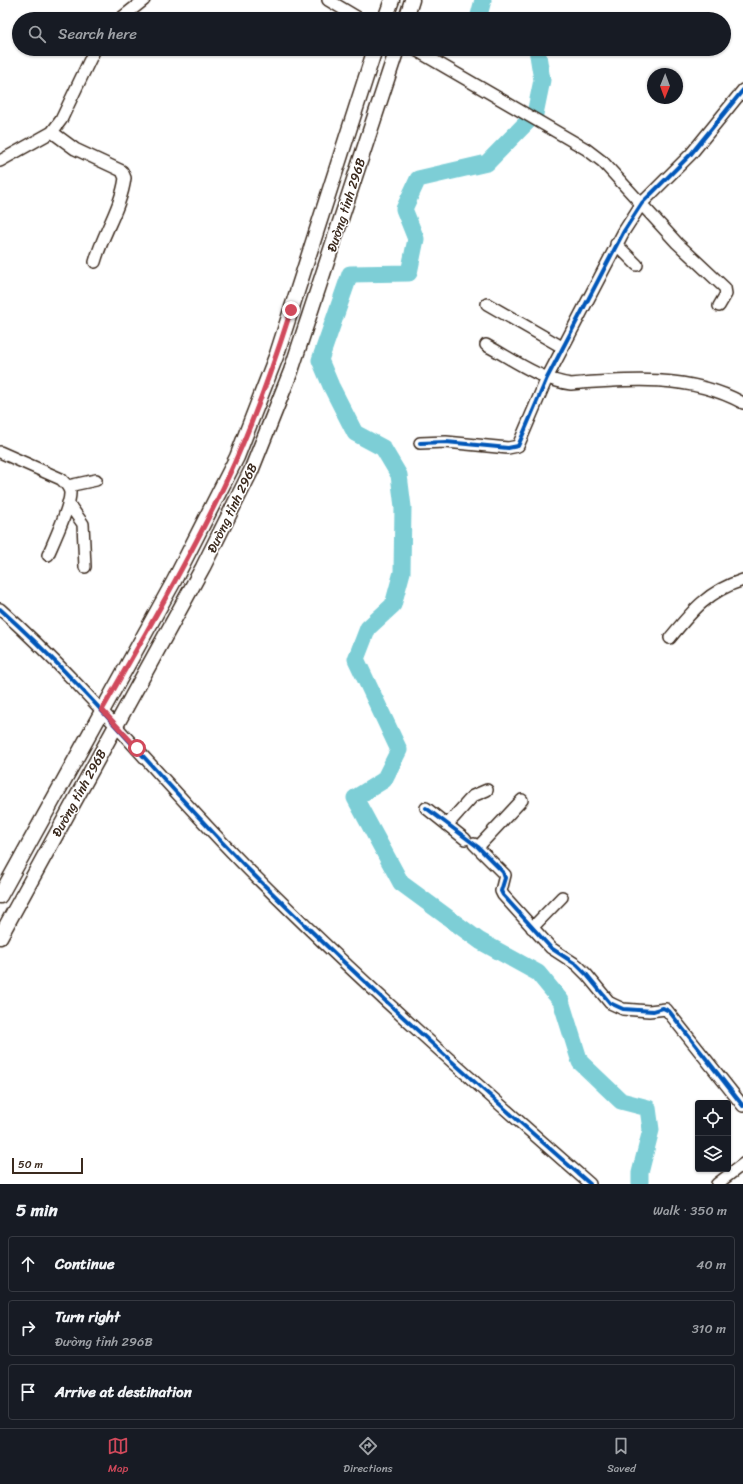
<!DOCTYPE html>
<meta charset="utf-8">
<style>
:root{--surface:#171b24;--page:#242831;--text:#f1f3f6;--muted:#9ea1a6;--line:#363941;--accent:#d1495b}
body{margin:0;font-family:Sriracha,sans-serif;background:var(--page);color:var(--text)}
.controls{position:absolute;right:12px;bottom:12px;display:grid;overflow:hidden;border-radius:4px;box-shadow:0 1px 3px #0004}
.controls button{width:36px;height:36px;display:grid;place-items:center;padding:0;border:0;border-bottom:1px solid var(--line);background:var(--surface);color:var(--text);font:20px sans-serif}
.compass{position:absolute;left:647px;top:68px;width:36px;height:36px;border-radius:50%;background:var(--surface);box-shadow:0 1px 3px #0004;rotate:181deg}
.scale{position:absolute;left:12px;bottom:10px;width:71px;box-sizing:border-box;padding-left:4px;border:2px solid #3b2a1e;border-top:0;font-size:11px;line-height:14px;white-space:nowrap;color:#3b2a1e;-webkit-text-stroke:3px #fff;paint-order:stroke}
.stop{position:absolute;width:12px;height:12px;margin:-9px;border:3px solid #d1495b;border-radius:50%;background:#fff}
.stop.end{background:#d1495b;border-color:#fff;box-shadow:0 1px 4px #0008}
.list{margin:0;padding:0;list-style:none}
h2{display:flex;justify-content:space-between;align-items:center;height:52px;margin:0;padding:0 16px;font-size:17px}
h2 small{font-size:13px;font-weight:400;color:var(--muted)}
.list li{display:grid;grid-template-columns:26px 1fr auto;gap:12px;align-items:center;box-sizing:border-box;height:56px;margin:0 8px 8px;padding:0 8px;border:1px solid var(--line);border-radius:4px}
.list b{display:block;font-size:15px;white-space:nowrap}
.list p{margin:0;font-size:13px;white-space:nowrap;color:var(--muted)}
.list em{font-size:13px;font-style:normal;color:var(--muted)}
.icon{flex:none;width:22px;height:22px;fill:none;stroke:currentColor;stroke-width:2;stroke-linecap:round;stroke-linejoin:round}
.map{position:relative;flex:none;width:743px;height:1184px;overflow:hidden}
.search{position:absolute;background:var(--surface);box-shadow:0 1px 3px #0004;left:12px;right:12px;top:12px;height:44px;display:flex;align-items:center;gap:10px;box-sizing:border-box;padding:0 14px;border-radius:22px;color:var(--muted);font-size:15px}
.sheet{height:244px;background:var(--surface)}
nav{display:flex;justify-content:space-around;align-items:center;box-sizing:border-box;height:56px;border-top:1px solid var(--line);background:var(--surface);font-size:11px;color:var(--muted)}
nav a{display:grid;justify-items:center;gap:2px}
nav .on{color:var(--accent)}
.map>svg:first-child{display:block}
.lines{fill:none;stroke-linecap:round;stroke-linejoin:round}
.river{stroke:#7dced6;stroke-width:17}
.minor-casing{stroke:#3b2a1e;stroke-width:14}
.major-casing{stroke:#3b2a1e;stroke-width:17}
.minor{stroke:#fff;stroke-width:11}
.major{stroke:#fff;stroke-width:14}
.cycleway-casing{stroke:#fff;stroke-width:6}
.cycleway{stroke:#0057b8;stroke-width:4}
.route{stroke:#d1495b;stroke-width:5}
.labels{text-anchor:middle;dominant-baseline:central;stroke-width:3;stroke-linejoin:round;paint-order:stroke}
.street-label{font-size:13px;fill:#3b2a1e;stroke:#fff}
</style>
<div class="map">
<svg width="743" height="1184" viewBox="0 0 743 1184">
<rect width="100%" height="100%" fill="#fff"/>
<filter id="ink" filterUnits="userSpaceOnUse"><feTurbulence type="fractalNoise" baseFrequency=".025" numOctaves="2"/><feDisplacementMap in="SourceGraphic" scale="8" xChannelSelector="R" yChannelSelector="G"/><feConvolveMatrix kernelMatrix="1 2 1 2 8 2 1 2 1" color-interpolation-filters="sRGB"/></filter>
<g filter="url(#ink)">
<g class="lines">
<path class="river" d="M478 19 483 0
M537 49 542 80 535 114 487 163 418 179 404 209 416 239 409 273 350 274 320 360 331 386 355 433 383 448 399 475 403 507 402 572 393 605 368 628 356 659 399 750 384 780 355 798 401 883 480 941 538 973 561 1001 580 1062 621 1101 648 1108 651 1130 640 1173V1184"/>
<defs>
<path id="minor" d="M328 0 360 19
M120 19 144 0
M414 49 586 149 603 162 677 243 725 288 726 294 719 306
M52 132 75 149 122 171 125 178C121 208 103 233 95 262
M0 161 52 132 61 120 95 49
M616 244 637 265
M487 304 562 347
M486 345C512 359 540 380 571 384 627 379 691 374 743 403
M420 443 446 442 508 448 518 446 547 378 624 231 642 203 691 154 743 90
M0 452 61 479C65 483 69 486 70 492 71 505 54 541 48 555
M68 486 96 480
M68 503 83 524 85 567
M0 609C91 690 166 787 252 873 360 981 475 1083 590 1184
M670 638C692 611 708 591 743 580
M426 808 465 839
M447 825 473 796 487 790
M474 844 505 875 501 891 503 895 551 948 577 965 587 975 610 1003 623 1009 649 1011 666 1009 743 1106
M478 847 522 800
M532 928 562 897
M717 1184 743 1164"/>
<path id="major" d="M385 19 392 0
M406 19 412 0
M0 896 174 581 237 457 277 354 375 49
M0 937 203 567 251 471 291 371 397 49"/>
</defs>
<use href="#minor" class="minor-casing"/>
<use href="#major" class="major-casing"/>
<use href="#minor" class="minor"/>
<use href="#major" class="major"/>
<defs>
<path id="cycleway" d="M420 443 446 442 508 448 518 446 547 378 624 231 642 203 691 154 743 90
M0 609C91 690 166 787 252 873 360 981 475 1083 590 1184
M426 808 478 847 503 872 505 878 501 891 503 895 551 948 577 965 587 975 610 1003 623 1009 653 1011 663 1008 669 1011 743 1106"/>
</defs>
<use href="#cycleway" class="cycleway-casing"/>
<use href="#cycleway" class="cycleway"/>
</g>
</g>
<g class="lines" filter="url(#ink)">
<path class="route" d="M137 748 102 710C144 636 187 563 224 486 251 429 272 370 291 310"/>
</g>
<g class="labels">
<g class="street-label">
<text transform="translate(346 205) rotate(-72)">Đường tỉnh 296B</text>
<text transform="translate(232 508) rotate(-64)">Đường tỉnh 296B</text>
<text transform="translate(79 793) rotate(-61)">Đường tỉnh 296B</text>
</g>
</g>
</svg>
<div class="controls">
<button><svg class="icon" aria-label="locate" viewBox="0 0 24 24"><circle cx="12" cy="12" r="6"/><path d="M12 2v4M12 18v4M2 12h4M18 12h4"/></svg></button>
<button><svg class="icon" aria-label="layers" viewBox="0 0 24 24"><path d="M12 4l9 5-9 5-9-5zM3 14l9 5 9-5"/></svg></button>
</div>
<svg class="compass" viewBox="-18 -18 36 36"><path d="M0-13l5 13h-10z" fill="#e53935"/><path d="M0 13l5-13h-10z" fill="#9ea1a6"/></svg>
<div class="scale">50 m</div>
<div class="stop" style="left:137px;top:748px"></div>
<div class="stop end" style="left:291px;top:310px"></div>
<div class="search"><svg class="icon" aria-label="search" viewBox="0 0 24 24"><circle cx="10" cy="10" r="6"/><path d="M15 15l6 6"/></svg>Search here</div>
</div>
<section class="sheet">
<h2>5 min<small>Walk · 350 m</small></h2>
<ul class="list">
<li><svg class="icon" aria-label="ahead" viewBox="0 0 24 24"><path d="M12 20V5M6 11l6-6 6 6"/></svg><div><b>Continue</b></div><em>40 m</em></li>
<li><svg class="icon" aria-label="right" viewBox="0 0 24 24"><path d="M7 20v-9h11M14 6l5 5-5 5"/></svg><div><b>Turn right</b><p>Đường tỉnh 296B</p></div><em>310 m</em></li>
<li><svg class="icon" aria-label="arrive" viewBox="0 0 24 24"><path d="M6 21V4h12l-3 4 3 4H6"/></svg><div><b>Arrive at destination</b></div></li>
</ul>
</section>
<nav>
<a class="on"><svg class="icon" aria-label="map" viewBox="0 0 24 24"><path d="M3 6l6-2 6 2 6-2v14l-6 2-6-2-6 2zM9 4v14M15 6v14"/></svg>Map</a>
<a><svg class="icon" aria-label="directions" viewBox="0 0 24 24"><path d="M12 3l9 9-9 9-9-9zM9 14v-3h6M13 9l2 2-2 2"/></svg>Directions</a>
<a><svg class="icon" aria-label="saved" viewBox="0 0 24 24"><path d="M7 4h10v16l-5-4-5 4z"/></svg>Saved</a>
</nav>
